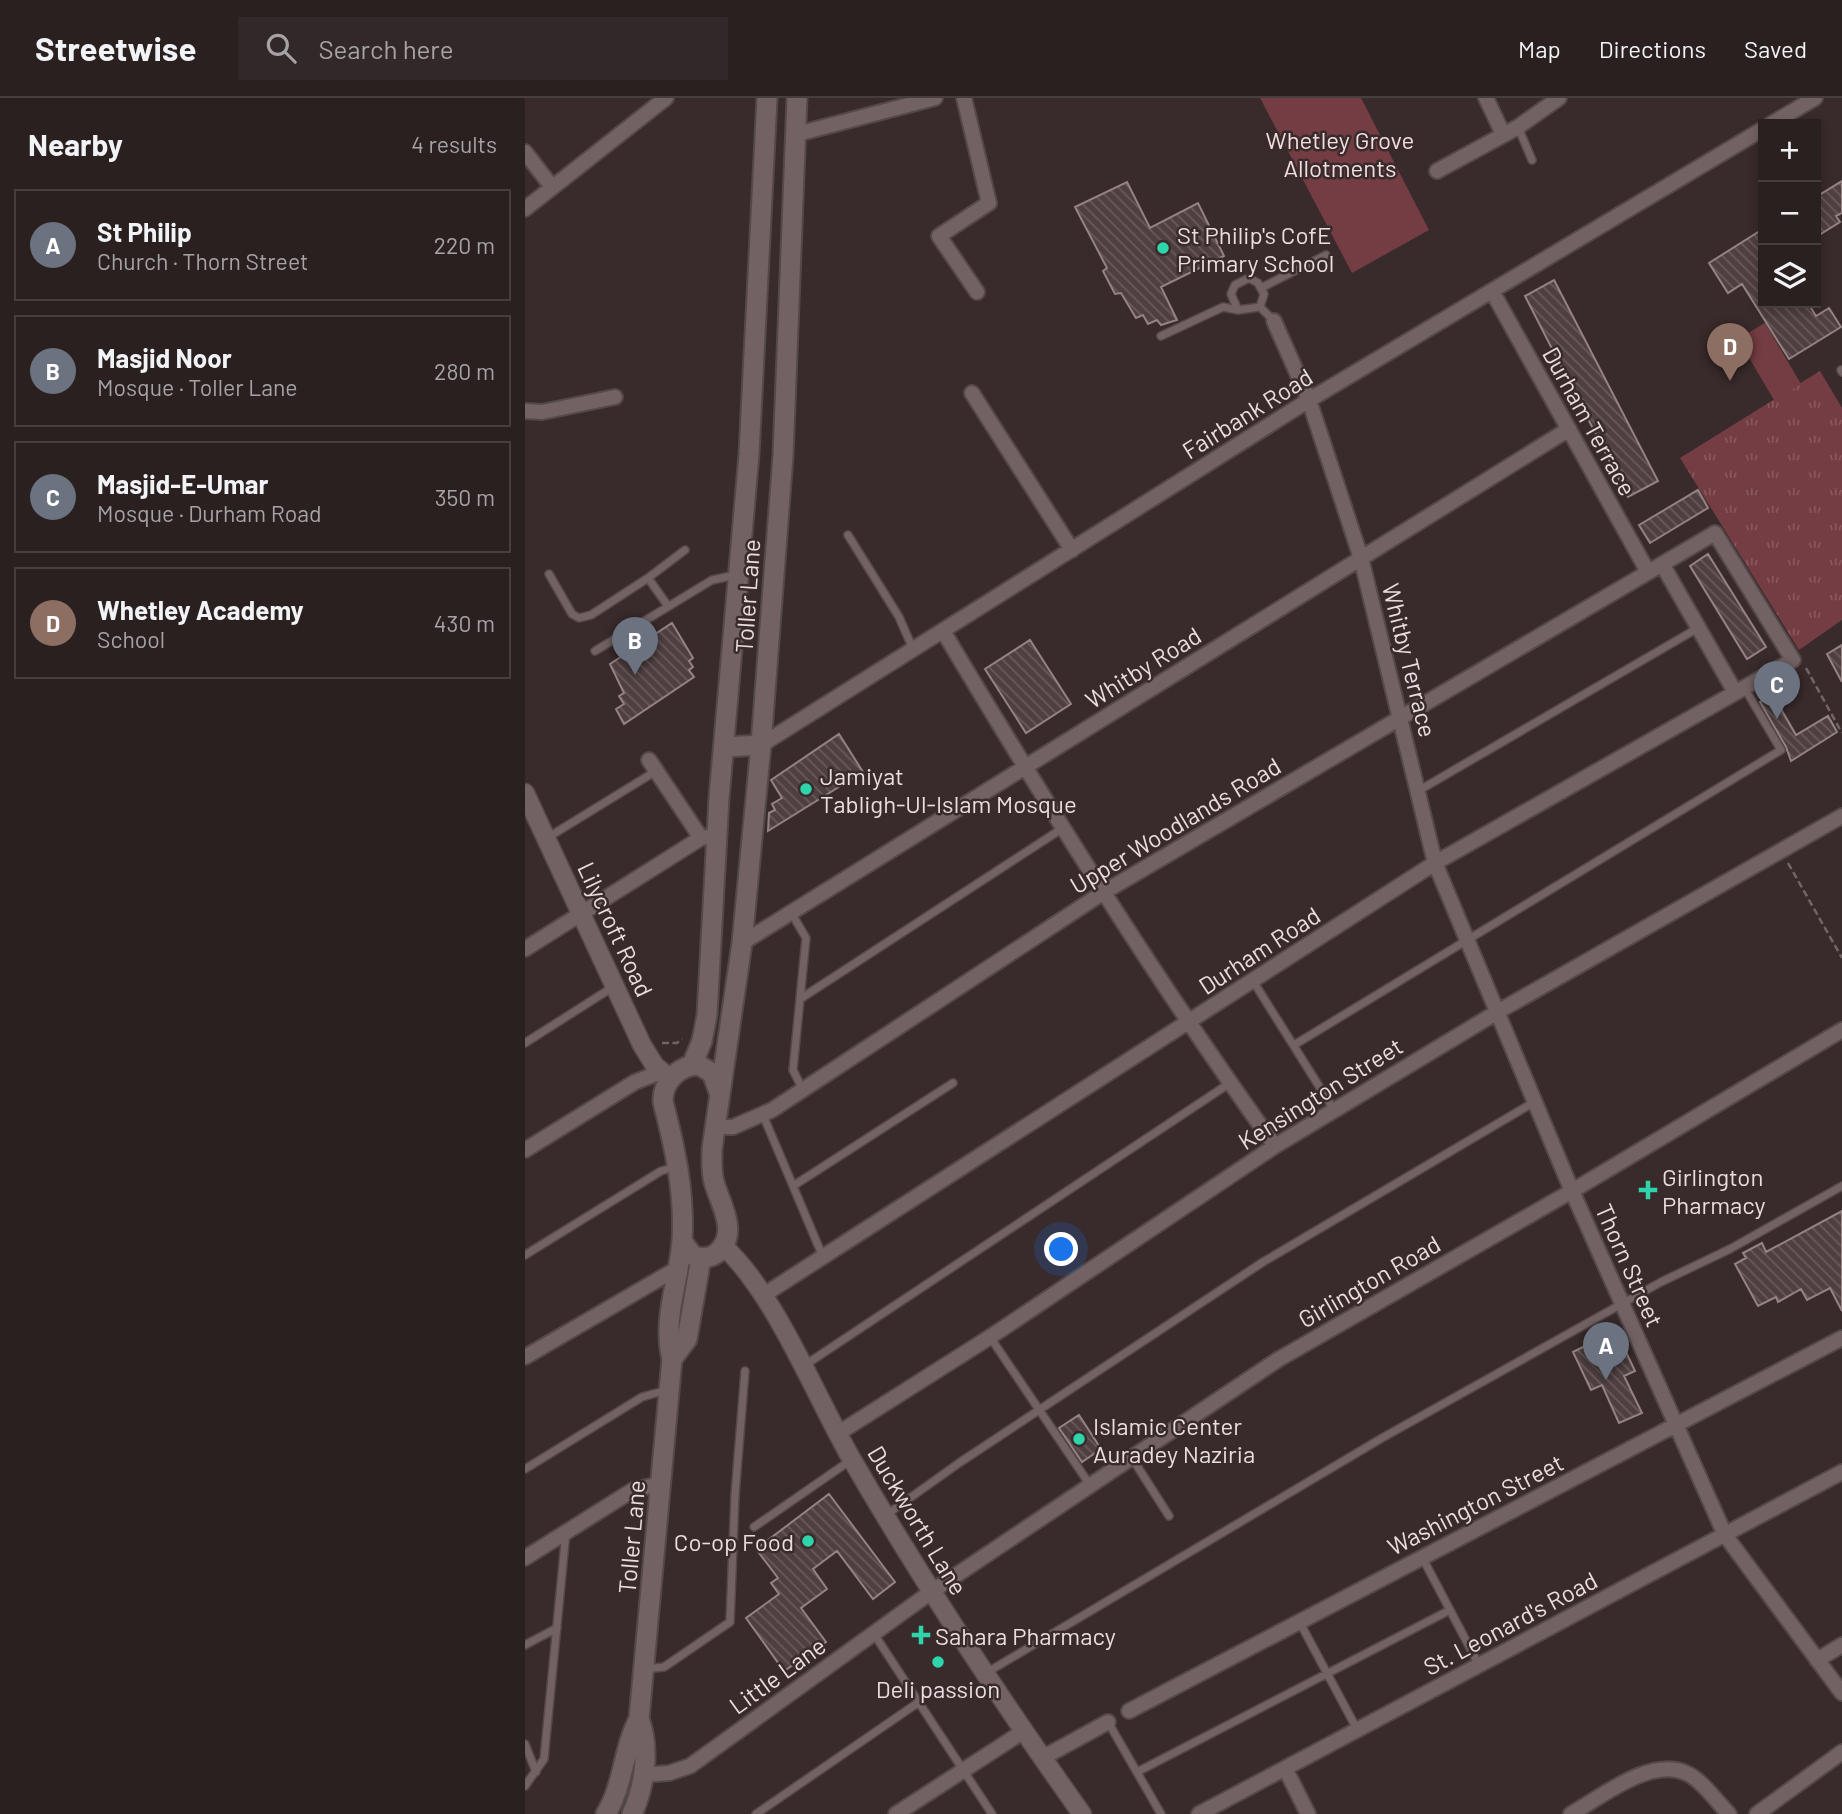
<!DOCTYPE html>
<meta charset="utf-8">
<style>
:root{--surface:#2b2020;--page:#332829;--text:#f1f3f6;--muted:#a6a3a5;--line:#473e3e;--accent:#2ed4aa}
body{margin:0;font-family:Barlow,sans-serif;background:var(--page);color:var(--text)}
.controls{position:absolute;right:21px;top:21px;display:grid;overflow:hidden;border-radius:0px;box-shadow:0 4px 10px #0003}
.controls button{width:63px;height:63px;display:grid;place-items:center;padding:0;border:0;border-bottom:2px solid var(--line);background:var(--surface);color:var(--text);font:35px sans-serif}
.you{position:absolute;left:537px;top:1152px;width:24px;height:24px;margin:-18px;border:5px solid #fff;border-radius:50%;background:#1a73e8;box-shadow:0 0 0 10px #1a73e833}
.badge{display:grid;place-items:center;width:46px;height:46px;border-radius:50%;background:var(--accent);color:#fff;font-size:23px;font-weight:700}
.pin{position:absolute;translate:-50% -58px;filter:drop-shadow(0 2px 4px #0008)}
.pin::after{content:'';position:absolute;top:37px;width:24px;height:21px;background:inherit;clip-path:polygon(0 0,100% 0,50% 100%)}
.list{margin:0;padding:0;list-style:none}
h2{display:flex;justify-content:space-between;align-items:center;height:91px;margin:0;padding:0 28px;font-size:30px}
h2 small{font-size:23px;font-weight:400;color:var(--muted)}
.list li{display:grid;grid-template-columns:46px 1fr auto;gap:21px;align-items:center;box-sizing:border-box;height:112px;margin:0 14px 14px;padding:0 14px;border:2px solid var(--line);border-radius:0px}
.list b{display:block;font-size:26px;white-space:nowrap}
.list p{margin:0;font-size:23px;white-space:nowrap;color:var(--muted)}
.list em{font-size:23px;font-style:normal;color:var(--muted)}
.icon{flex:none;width:38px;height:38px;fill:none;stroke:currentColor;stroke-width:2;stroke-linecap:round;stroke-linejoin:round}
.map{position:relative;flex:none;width:1317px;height:1716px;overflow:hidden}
header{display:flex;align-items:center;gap:42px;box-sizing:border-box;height:98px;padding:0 35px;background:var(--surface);border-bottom:2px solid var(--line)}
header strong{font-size:33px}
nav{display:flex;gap:38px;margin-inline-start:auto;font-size:24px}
.search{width:490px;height:63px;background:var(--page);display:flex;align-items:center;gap:18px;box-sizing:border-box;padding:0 24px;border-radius:0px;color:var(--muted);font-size:26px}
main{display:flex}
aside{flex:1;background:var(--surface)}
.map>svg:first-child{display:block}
.grass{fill:url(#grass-tufts)}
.garden{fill:#743c43}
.building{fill:url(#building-back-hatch);stroke:#958384;stroke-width:2}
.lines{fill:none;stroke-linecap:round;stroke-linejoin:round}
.service-casing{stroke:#544849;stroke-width:10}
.minor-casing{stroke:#544849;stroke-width:18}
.tertiary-casing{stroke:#544849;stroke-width:21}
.secondary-casing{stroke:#544849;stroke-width:23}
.path{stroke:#726566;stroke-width:2.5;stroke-dasharray:7 3.5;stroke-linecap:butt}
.service{stroke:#736264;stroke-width:7}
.minor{stroke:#736264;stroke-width:14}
.tertiary{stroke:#736264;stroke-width:18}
.secondary{stroke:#736264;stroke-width:19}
.poi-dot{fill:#2ed4aa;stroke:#392a2b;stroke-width:2.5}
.labels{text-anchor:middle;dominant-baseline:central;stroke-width:5;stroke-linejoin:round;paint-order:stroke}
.park-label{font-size:24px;fill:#f2dedf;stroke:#392a2b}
.poi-label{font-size:24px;fill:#e8dedf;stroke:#392a2b;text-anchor:start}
.street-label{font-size:24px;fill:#e8dedf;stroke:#392a2b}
</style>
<header>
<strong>Streetwise</strong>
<div class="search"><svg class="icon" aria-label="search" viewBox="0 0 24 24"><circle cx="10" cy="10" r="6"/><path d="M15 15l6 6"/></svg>Search here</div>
<nav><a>Map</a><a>Directions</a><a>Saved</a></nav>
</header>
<main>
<aside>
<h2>Nearby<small>4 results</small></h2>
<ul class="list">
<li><span class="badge" style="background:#6b7280">A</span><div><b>St Philip</b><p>Church · Thorn Street</p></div><em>220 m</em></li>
<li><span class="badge" style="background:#6b7280">B</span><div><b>Masjid Noor</b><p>Mosque · Toller Lane</p></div><em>280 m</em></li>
<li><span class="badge" style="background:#6b7280">C</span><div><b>Masjid-E-Umar</b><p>Mosque · Durham Road</p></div><em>350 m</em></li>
<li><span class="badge" style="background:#8d6e63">D</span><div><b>Whetley Academy</b><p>School</p></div><em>430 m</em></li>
</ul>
</aside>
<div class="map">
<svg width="1317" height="1716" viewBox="0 0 1317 1716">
<defs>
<pattern id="grass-tufts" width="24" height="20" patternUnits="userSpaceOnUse" patternTransform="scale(1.75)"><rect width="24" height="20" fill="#743c43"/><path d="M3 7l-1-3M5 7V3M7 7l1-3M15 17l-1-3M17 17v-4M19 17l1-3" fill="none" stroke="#88585e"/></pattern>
<pattern id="building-back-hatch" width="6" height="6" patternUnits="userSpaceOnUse" patternTransform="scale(1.75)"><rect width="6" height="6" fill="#4f3f40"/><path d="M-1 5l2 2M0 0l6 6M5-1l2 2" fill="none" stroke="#685a5b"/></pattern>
</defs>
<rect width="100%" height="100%" fill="#392a2b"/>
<path class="grass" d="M1295 273 1317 310V522L1274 552 1155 360Z"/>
<path class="garden" d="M735 0H836L904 132 827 175Z
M1240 225 1276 286 1249 302 1213 241Z"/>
<path class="building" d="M1317 83V115L1311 118 1315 124 1291 139V99Z
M602 84 625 130 673 105 699 158 636 189 652 222 636 227 632 222 623 226 618 217 611 220 596 195 590 196 578 173 582 170 550 109Z
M1238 131V205H1283L1291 218 1304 210 1316 229 1264 261 1217 186 1203 195 1184 165Z
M1029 182 1133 383 1103 399 1000 198Z
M1173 392 1183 410 1125 445 1114 427Z
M1183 456 1241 549 1222 561 1165 468Z
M147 525 168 560 164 563 168 569 164 572 169 579 99 626 91 611 99 606 94 598 99 595 85 566Z
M505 542 546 606 501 635 460 571Z
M1317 547V584L1302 556Z
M1248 597 1271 637 1303 618 1312 634 1266 663 1261 649 1235 604Z
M314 636 338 674 243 733 244 715 250 712 247 706 257 700 246 682Z
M1317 1113V1213L1305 1190 1282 1202 1276 1191 1253 1204 1251 1199 1233 1208 1210 1166 1221 1160 1218 1155 1237 1145 1241 1154Z
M1078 1234 1084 1246 1095 1241 1110 1273 1099 1278 1117 1315 1094 1325 1077 1287 1066 1292 1048 1254 1062 1247 1060 1243Z
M554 1317 576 1351 557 1364 534 1330Z
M304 1396 370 1484 348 1501 312 1453 288 1471 302 1491 276 1510 301 1544 259 1573 221 1520 254 1496 246 1485 253 1480 231 1451Z"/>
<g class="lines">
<defs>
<path id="service" d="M993 29 1007 62
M736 190 801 157
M713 212 706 196 710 187 724 180 733 185 739 196 735 209
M636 238 698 209 713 212 735 209 749 223
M1316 272 1317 274
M323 437 374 519 388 551
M24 476 47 516 54 520 66 517 123 480 143 508
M123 480 160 452
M70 553 187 482 211 477
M893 693 1173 530
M22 740 131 673
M267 816 281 840 268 972 278 992
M728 883 809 1012
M275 901 538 730
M0 945 88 889
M769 947 1256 652 1219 589
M238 1017 298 1159
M268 1088 428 985
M0 1157 136 1073 150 1069
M465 1239 565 1387
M280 1267 705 985
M607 1360 644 1418
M0 1371 117 1299 142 1292
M361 1417 434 1365 738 1164 1011 1003
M229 1429 326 1362
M897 1459 954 1567
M774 1523 833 1633
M349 1536 467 1716
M0 1547 32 1530
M119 1571 139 1569 205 1524 210 1397 220 1273
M461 1575 857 1340 1136 1184 1205 1151 1317 1088
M583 1624 636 1716
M0 1646 11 1674
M612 1674 925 1512
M0 1688 19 1661 41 1434
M231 1716 394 1604"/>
<path id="minor" d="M439 0 464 105 414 138 452 194
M961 0 978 36
M1246 26 1290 0
M272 36 410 0
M0 54 27 89
M912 73 993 29 1034 0
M0 111 141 0
M967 193 1123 474
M749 223 784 302 836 460 910 765 1047 1093 1200 1437 1317 1595
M447 295 547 452
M0 313 17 314 90 299
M1137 466 1210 594
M418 533C523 709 631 882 750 1048
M236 647 784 302 1238 31
M124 662 176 740
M217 845 1044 331
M0 851 176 740 191 738
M191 1029H208L247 1012 579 794 1190 435 1268 562 910 765 237 1198
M0 1052 110 984 136 974
M0 1259 153 1170
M312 1336 465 1239 750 1048 974 913 1317 718
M0 1460 108 1392 135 1386
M1292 1562 1317 1547
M604 1613 1317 1240
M517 1660 583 1624
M761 1672 783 1716
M117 1677 144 1675 165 1668 406 1494 754 1261 1047 1093 1317 932
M371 1716 499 1633
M674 1716 1317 1374
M1046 1716C1076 1699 1125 1659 1161 1675 1176 1681 1192 1704 1204 1716
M1232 1716 1317 1654"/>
<path id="tertiary" d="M0 695 117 947 130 968 146 981
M198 1148C249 1193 291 1299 326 1360 397 1483 475 1601 557 1716"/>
<path id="secondary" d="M199 649 236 647
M167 967 177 943 182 917 194 700 224 356 242 0
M157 1143 167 1157C175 1161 184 1161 192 1155 215 1135 195 1106 189 1084 186 1073 187 1062 187 1051L217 845 236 647 258 358 272 0
M147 1261 162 1241 176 1160
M81 1716C99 1686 98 1651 114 1621L147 1261C137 1221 154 1183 157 1143 160 1095 150 1050 138 1004 137 984 154 967 174 967L187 975 194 994
M107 1716C120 1688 125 1649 114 1621"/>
</defs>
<use href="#service" class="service-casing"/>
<use href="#minor" class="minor-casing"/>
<use href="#tertiary" class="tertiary-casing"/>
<use href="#secondary" class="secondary-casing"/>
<path class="path" d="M1281 570 1317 635
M1263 765 1317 860
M137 945H152L157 941"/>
<use href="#service" class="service"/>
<use href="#minor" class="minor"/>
<use href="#tertiary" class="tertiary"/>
<use href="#secondary" class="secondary"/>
</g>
<g class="poi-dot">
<circle cx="638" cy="150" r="7"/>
<circle cx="281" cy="691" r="7"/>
<path d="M1119.5 1081.5h7v7h7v7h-7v7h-7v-7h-7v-7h7z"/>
<circle cx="554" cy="1341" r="7"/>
<circle cx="283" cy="1443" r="7"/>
<path d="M392.5 1526.5h7v7h7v7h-7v7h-7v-7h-7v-7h7z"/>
<circle cx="413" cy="1564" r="7"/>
</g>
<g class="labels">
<g class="park-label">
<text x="815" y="41">Whetley Grove<tspan x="815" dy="28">Allotments</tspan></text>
</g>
<g class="poi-label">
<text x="652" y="136">St Philip's CofE<tspan x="652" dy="28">Primary School</tspan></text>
<text x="295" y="677">Jamiyat<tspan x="295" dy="28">Tabligh-Ul-Islam Mosque</tspan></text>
<text x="1137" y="1078">Girlington<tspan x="1137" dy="28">Pharmacy</tspan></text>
<text x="568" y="1327">Islamic Center<tspan x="568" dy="28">Auradey Naziria</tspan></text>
<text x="269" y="1443" text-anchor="end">Co-op Food</text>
<text x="410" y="1537">Sahara Pharmacy</text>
<text x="413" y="1590" text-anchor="middle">Deli passion</text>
</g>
<g class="street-label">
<text transform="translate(722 315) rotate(-32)">Fairbank Road</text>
<text transform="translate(1065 323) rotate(61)">Durham Terrace</text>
<text transform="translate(222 498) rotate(-86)">Toller Lane</text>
<text transform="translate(885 562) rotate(76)">Whitby Terrace</text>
<text transform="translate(618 569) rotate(-32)">Whitby Road</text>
<text transform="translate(650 727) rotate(-31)">Upper Woodlands Road</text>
<text transform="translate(91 831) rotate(65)">Lilycroft Road</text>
<text transform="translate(734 852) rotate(-33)">Durham Road</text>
<text transform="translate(795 995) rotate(-32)">Kensington Street</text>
<text transform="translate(1105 1167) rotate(66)">Thorn Street</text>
<text transform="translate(844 1183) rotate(-30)">Girlington Road</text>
<text transform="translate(950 1406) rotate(-27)">Washington Street</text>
<text transform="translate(393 1422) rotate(59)">Duckworth Lane</text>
<text transform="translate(106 1439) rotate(-85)">Toller Lane</text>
<text transform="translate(985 1525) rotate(-28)">St. Leonard's Road</text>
<text transform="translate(252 1577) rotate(-36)">Little Lane</text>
</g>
</g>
</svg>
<div class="controls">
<button>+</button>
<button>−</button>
<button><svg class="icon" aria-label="layers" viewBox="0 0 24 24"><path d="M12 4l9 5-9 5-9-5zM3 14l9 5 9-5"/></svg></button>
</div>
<div class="you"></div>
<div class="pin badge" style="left:1081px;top:1282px;background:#6b7280">A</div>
<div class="pin badge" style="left:110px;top:577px;background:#6b7280">B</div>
<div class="pin badge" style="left:1252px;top:621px;background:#6b7280">C</div>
<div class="pin badge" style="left:1205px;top:283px;background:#8d6e63">D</div>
</div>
</main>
